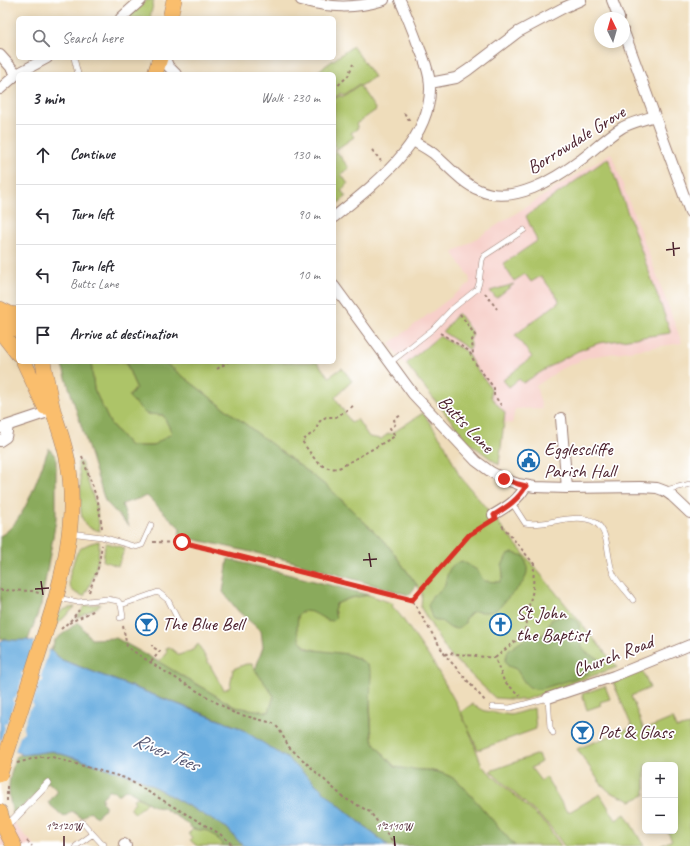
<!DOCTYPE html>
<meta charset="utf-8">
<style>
:root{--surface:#fff;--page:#f2f2f3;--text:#2b2b33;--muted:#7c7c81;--line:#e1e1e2}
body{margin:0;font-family:Caveat,sans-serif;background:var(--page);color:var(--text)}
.controls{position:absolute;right:12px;bottom:12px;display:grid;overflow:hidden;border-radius:6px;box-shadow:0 2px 10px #0003}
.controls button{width:36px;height:36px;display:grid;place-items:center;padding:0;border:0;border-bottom:1px solid var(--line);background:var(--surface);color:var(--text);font:20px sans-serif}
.compass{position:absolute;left:594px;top:12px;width:36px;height:36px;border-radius:50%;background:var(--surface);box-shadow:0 2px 10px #0003;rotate:355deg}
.stop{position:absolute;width:12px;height:12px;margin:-9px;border:3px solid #d93025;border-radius:50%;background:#fff}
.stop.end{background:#d93025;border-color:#fff;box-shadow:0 1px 4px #0008}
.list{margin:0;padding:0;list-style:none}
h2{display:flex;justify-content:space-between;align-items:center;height:52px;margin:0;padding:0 16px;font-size:17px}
h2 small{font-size:13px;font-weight:400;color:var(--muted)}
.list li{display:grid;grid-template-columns:26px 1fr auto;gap:12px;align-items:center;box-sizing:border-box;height:60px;padding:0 16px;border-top:1px solid var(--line)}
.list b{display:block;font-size:15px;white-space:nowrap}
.list p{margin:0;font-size:13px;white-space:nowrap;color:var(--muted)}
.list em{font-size:13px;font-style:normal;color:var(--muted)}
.icon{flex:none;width:22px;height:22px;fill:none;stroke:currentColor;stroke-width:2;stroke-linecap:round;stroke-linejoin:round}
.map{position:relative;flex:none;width:690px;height:846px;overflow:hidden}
.search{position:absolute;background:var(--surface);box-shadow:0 2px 10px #0003;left:16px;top:16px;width:320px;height:44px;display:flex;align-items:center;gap:10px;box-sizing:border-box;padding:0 14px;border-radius:6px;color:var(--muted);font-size:15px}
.panel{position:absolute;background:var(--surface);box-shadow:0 2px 10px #0003;left:16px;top:72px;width:320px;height:292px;border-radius:6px}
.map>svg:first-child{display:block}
.built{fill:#f7d0ca}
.green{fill:#adc468;stroke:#7c724a}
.forest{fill:#8aaa5c;stroke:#6a6444}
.water{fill:#6baee0;stroke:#5a6686}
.pier{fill:#efddbb}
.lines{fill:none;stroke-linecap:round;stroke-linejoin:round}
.service-casing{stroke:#9c7e73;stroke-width:6}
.pedestrian-casing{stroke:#9c7e73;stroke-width:8}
.minor-casing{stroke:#9c7e73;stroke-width:12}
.primary-casing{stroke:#9c7e73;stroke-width:16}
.path{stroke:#9c7e73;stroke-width:2;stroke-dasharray:3 3;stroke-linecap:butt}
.service{stroke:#fff;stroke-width:5}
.pedestrian{stroke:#fff;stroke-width:7}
.minor{stroke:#fff;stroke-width:10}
.primary{stroke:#fabe6d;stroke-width:15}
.primary-bridge-casing{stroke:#9c7e73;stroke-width:16;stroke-linecap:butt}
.primary-bridge{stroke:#fabe6d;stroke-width:15}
.route{stroke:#d93025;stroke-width:5}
.ticks{fill:none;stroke:#4a1f2b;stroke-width:1.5}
.labels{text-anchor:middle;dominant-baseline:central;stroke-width:3.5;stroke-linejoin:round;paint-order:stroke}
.street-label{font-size:19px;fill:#4a1f2b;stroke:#fff}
.poi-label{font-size:19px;fill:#4a1f2b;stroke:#fff;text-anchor:start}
.water-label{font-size:20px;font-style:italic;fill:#575873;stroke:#fff}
.ticks-label{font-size:10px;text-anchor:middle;fill:#4a1f2b;stroke:#fff;stroke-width:3.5;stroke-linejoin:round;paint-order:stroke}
</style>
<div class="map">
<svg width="690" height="846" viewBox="0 0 690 846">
<rect width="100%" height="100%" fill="#fff"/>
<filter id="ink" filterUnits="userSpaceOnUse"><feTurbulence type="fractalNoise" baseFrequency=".025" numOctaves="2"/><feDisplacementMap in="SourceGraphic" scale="8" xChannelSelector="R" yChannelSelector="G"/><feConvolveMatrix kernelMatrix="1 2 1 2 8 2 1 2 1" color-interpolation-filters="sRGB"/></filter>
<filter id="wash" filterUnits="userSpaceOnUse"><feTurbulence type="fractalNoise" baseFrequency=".012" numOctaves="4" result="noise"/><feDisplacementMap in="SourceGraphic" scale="16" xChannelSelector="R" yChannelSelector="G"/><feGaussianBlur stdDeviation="0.9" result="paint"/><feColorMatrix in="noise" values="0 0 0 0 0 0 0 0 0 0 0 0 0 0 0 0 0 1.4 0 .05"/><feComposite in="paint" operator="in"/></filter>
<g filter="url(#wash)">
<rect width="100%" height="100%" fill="#efddbb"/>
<path class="built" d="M611 153 682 343 589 357 561 369 536 386 542 408 515 409 512 424 504 422 500 467 468 443 389 344 470 283 469 276 453 253Z
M14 816 16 826 35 846H0V822Z"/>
<path class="green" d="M147 0H154L150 18H128Z
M353 46 374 77 361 86 359 84 343 95 341 93 334 98V74H314Z
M359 85 376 110 356 124 358 128 351 133 354 137 337 149 334 145V99L341 95 342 97Z
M334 148 349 168 341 174 348 184 341 190 346 197 334 206Z
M608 158 671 333 599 343 578 351 556 363 523 383 519 379 509 387 503 380 532 357 515 335 559 302 558 298 541 276 531 282 525 274 514 281 503 264 537 241 526 216Z
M514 284 496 298 490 291Z
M458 313 473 334 470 340V350L443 332Z
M439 336 466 351 473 364 491 388V397L505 413 499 465 468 442 406 364Z
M91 362H126L136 388 129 396 146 414 163 415 173 433 152 446H130L110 423 94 389Z
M164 362H317L329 377 342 368 352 381 335 397 351 423 357 419 369 437 381 439 389 433 391 434 423 413 444 443 459 475 617 667 524 700 495 698 448 653 421 608 422 594 417 585 387 544 329 488Z
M78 462H81L96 505 100 531C94 529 87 528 84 522 78 512 82 490 80 478 80 472 77 467 78 462Z
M99 541C100 560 94 579 84 596 67 592 67 582 72 567 73 563 75 557 77 553 82 545 91 543 99 541Z
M107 543 125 548 118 566 103 561 105 545Z
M369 595 394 604 392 606 400 615 434 664 456 703 470 733 482 766 546 824 561 846H515L461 784C440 766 420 772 395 767L375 745 372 738 368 666C364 662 358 658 353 656 333 649 294 658 297 626 298 621 297 615 301 612 312 609 320 615 328 621L336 614 334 610 336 604 350 598Z
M100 604V606L76 618 85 606Z
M75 607 52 629C57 615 58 609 75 607Z
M198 644 224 690 230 687 233 669 246 664H252L274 696 269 712 235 707 159 662 167 652 166 648 169 647 179 655 193 650Z
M642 670 650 688 631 696 644 730 673 718 676 728 690 725V846H660L672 840 667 831H675V765H645V795L631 801 610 792 601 784 577 749 632 727 613 682Z
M605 686 610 699 600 702 601 705 587 710 582 694Z
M472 704 485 711 511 715 534 708 536 729 478 750 461 712Z
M538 754 541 762 531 768 541 781 546 777 567 812 571 811 600 794 616 820 625 814 644 846H564L548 824 490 771Z
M137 797 147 802 135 814 131 809V806L135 802 133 800Z
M193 829 209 831 224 846H197L190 840 192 837 188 834Z"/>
<path class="forest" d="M61 362H91L94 389 110 423 130 446H152L172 433 163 415 146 414 129 397 136 388 126 362H164L329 488 387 544 417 585 409 595 287 560 179 536 180 528 147 496 122 504 129 526 105 501Z
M49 448 56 457V520L41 605 28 640 11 641 0 638V536C26 522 38 474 49 448Z
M513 553 524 556C534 580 518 586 505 601 501 606 499 609 493 611 483 614 481 610 472 612L466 618 465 623 457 629 450 628 441 621H436L432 618 428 605 432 597 444 587C448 574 447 565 462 561L477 570 484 581 500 582 503 577 502 566 507 555Z
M228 559 369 595 350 598 336 604 334 610 336 618 333 621C321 621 315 608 301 612L298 616 297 630 300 640 306 648 315 650 347 654 364 662 368 666 371 673 370 709 372 738 375 745 395 767C420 772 440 766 461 784L515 846H388L339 805 241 728 62 660 51 650 55 640 78 622 91 639 116 638 159 662 235 707 269 712 274 696 255 670 263 647 261 631 238 611 223 592Z
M561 616C589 618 575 635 584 650 590 658 604 656 604 666L580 677 541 689C526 691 523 679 516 669L508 666 505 661 508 651 516 645 531 635H544L551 620Z
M52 751 139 778 227 828 243 846H224L209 831 193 829 181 819 163 808 155 807 126 789 120 794H117L114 790 111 792 109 790 102 798 103 800 101 801 105 805V809L96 817 90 811 82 818 72 811 64 817 48 803 58 791 48 782 14 816C6 791 8 781 16 757L19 755Z"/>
<path class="water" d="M4 639C12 641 18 640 26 640 39 641 53 652 62 660L240 728 288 759 339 805 388 846H243L227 828 139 778 52 751 22 755 0 741V643Z"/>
<path class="pier" d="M35 641 50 647 41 676 43 679V681L39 683 32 703 34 706 30 708 23 729 24 732 21 734 15 751 17 754 0 743 5 728 4 724 7 723 14 703 12 699 16 698 23 677 21 673 25 671Z"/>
</g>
<g filter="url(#ink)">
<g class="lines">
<defs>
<path id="service" d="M74 58 78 74
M391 362 433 329 452 309 477 289 479 283 482 260 484 256 524 230
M666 490 690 484
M512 503 525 523C545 527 565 515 586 519 612 523 605 555 613 573 617 583 627 591 633 600
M70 533 102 537 133 546 136 547 142 545 151 525
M57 598 78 602 107 599 118 601 121 605 123 617 120 618
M121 605 158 592 168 600 180 624
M492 707 510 708 548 698 550 727 553 733
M82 822 103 845
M76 846 93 834"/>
<path id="pedestrian" d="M12 821 48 783
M103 845V846"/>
<path id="minor" d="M301 0C331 8 354 9 384 0
M612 0 619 18
M121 18 141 0
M624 32 690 212
M0 55 17 74
M165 58 168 66 176 74
M430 83 456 78 468 70 518 32 563 8 581 0
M0 89 17 74 47 58
M413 141C420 145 428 149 434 154 448 166 462 183 479 190 513 206 555 179 582 159 596 148 608 136 623 127 633 122 645 119 655 116
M334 217C374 185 439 136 429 77 427 65 422 54 417 42 412 28 406 14 400 0
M334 286 413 394 476 461 491 472 504 479 518 484 535 487 567 488 641 487 657 488 665 491 672 496 690 513
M561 418 567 488
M0 428 54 410
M0 441 6 437 8 426
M493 515C507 507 518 500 526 486
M548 698 614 676 690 645
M124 844 126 846"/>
<path id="primary" d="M170 18 174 0
M155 74 160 58
M0 309 10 314 18 315
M0 317 18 330
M0 331 18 354
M24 362 45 407H47
M43 362C46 378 49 394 53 410 58 427 65 444 68 463 78 520 63 579 45 633
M0 812 5 829 14 846"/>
</defs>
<use href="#service" class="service-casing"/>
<use href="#pedestrian" class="pedestrian-casing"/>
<use href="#minor" class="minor-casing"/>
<use href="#primary" class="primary-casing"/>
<path class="path" d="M288 74H290
M334 89 348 76 353 64
M404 113 410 121
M372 150 381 161
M485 293 497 309
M460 314 475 335 472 340 473 355
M440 333 469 351 475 363 494 388V395L503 408
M217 369 228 362
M353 406 336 417H326L320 421 315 431 302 441C312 455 321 474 341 467L395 436 390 428 396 424 394 420 401 415
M82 456 98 502 102 528
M486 524 469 535 412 600 445 655 486 702
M153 542 182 543 412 600
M0 590 32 591 42 594
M89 592 98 568 102 545
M69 623 95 610
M123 626 127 647 159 668 234 713 273 723 279 729 289 747 344 798 370 812 396 846
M61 629 72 619 79 610
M445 655 448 653 495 658 504 681 520 696
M495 658 525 633 526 617 533 590 534 564 500 523
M151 662 160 651 152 647V645
M17 763 39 757H52L125 778 220 834 234 846
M7 786V801
M27 841 32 846"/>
<use href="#service" class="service"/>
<use href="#pedestrian" class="pedestrian"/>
<use href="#minor" class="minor"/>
<use href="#primary" class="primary"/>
<defs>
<path id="primary-bridge" d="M0 774 45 633"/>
</defs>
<use href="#primary-bridge" class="primary-bridge-casing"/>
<use href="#primary-bridge" class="primary-bridge"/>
</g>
</g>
<g class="lines" filter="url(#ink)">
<path class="route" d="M182 542 412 600 469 535 496 518 494 515C507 507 518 500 526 486L518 484 504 479"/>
</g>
<path class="ticks" d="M673 242 674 256M666 250 680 248M369 553 371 567M363 560 377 559M41 581 43 595M35 589 49 588M64 836V846M394 836 395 846"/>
<defs>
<symbol id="civic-ring" viewBox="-11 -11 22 22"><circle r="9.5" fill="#fff" stroke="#1f6fb2" stroke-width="1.5"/><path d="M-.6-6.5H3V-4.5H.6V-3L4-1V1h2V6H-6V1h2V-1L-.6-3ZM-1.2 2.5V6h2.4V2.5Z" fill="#1f6fb2"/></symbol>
<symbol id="bar-ring" viewBox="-11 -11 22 22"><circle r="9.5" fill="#fff" stroke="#1f6fb2" stroke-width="1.5"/><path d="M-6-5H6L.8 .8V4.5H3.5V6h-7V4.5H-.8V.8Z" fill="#1f6fb2"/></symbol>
<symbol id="church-ring" viewBox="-11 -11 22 22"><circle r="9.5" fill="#fff" stroke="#1f6fb2" stroke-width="1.5"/><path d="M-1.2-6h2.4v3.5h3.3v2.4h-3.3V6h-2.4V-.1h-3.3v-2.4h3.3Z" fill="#1f6fb2"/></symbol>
</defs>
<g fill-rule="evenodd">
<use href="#civic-ring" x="516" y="448" width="25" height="25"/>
<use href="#bar-ring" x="134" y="612" width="25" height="25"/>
<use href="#church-ring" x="488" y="612" width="25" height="25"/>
<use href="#bar-ring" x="570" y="720" width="25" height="25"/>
</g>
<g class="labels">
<g class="street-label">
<text transform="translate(576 140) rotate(-32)">Borrowdale Grove</text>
<text transform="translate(466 424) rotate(46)">Butts Lane</text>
<text transform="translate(613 656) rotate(-21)">Church Road</text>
</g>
<g class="poi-label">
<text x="544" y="449">Egglescliffe<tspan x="544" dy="22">Parish Hall</tspan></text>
<text x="516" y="613">St John<tspan x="516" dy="22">the Baptist</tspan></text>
<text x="162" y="624">The Blue Bell</text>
<text x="598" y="732">Pot &amp; Glass</text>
</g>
<g class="water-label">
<text transform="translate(166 752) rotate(23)">River Tees</text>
</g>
</g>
<g class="ticks-label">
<text x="64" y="830">1°21'20"W</text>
<text x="394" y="830">1°21'10"W</text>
</g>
</svg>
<div class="controls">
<button>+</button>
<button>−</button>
</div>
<svg class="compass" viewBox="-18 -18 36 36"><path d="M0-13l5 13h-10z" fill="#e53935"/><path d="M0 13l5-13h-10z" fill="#7c7c81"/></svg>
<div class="stop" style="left:182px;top:542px"></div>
<div class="stop end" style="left:504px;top:479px"></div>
<div class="search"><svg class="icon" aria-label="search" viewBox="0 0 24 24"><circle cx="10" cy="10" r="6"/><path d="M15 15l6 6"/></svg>Search here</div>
<section class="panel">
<h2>3 min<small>Walk · 230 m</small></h2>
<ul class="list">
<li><svg class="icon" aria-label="ahead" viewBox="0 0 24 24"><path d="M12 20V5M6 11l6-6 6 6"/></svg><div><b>Continue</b></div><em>130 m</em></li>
<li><svg class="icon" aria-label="left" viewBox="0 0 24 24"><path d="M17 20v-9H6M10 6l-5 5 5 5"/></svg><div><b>Turn left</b></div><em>90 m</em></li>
<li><svg class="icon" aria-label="left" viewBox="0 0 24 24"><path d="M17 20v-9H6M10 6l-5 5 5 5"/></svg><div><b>Turn left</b><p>Butts Lane</p></div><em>10 m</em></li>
<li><svg class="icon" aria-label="arrive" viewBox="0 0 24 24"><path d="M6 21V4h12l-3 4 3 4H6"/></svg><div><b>Arrive at destination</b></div></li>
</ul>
</section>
</div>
